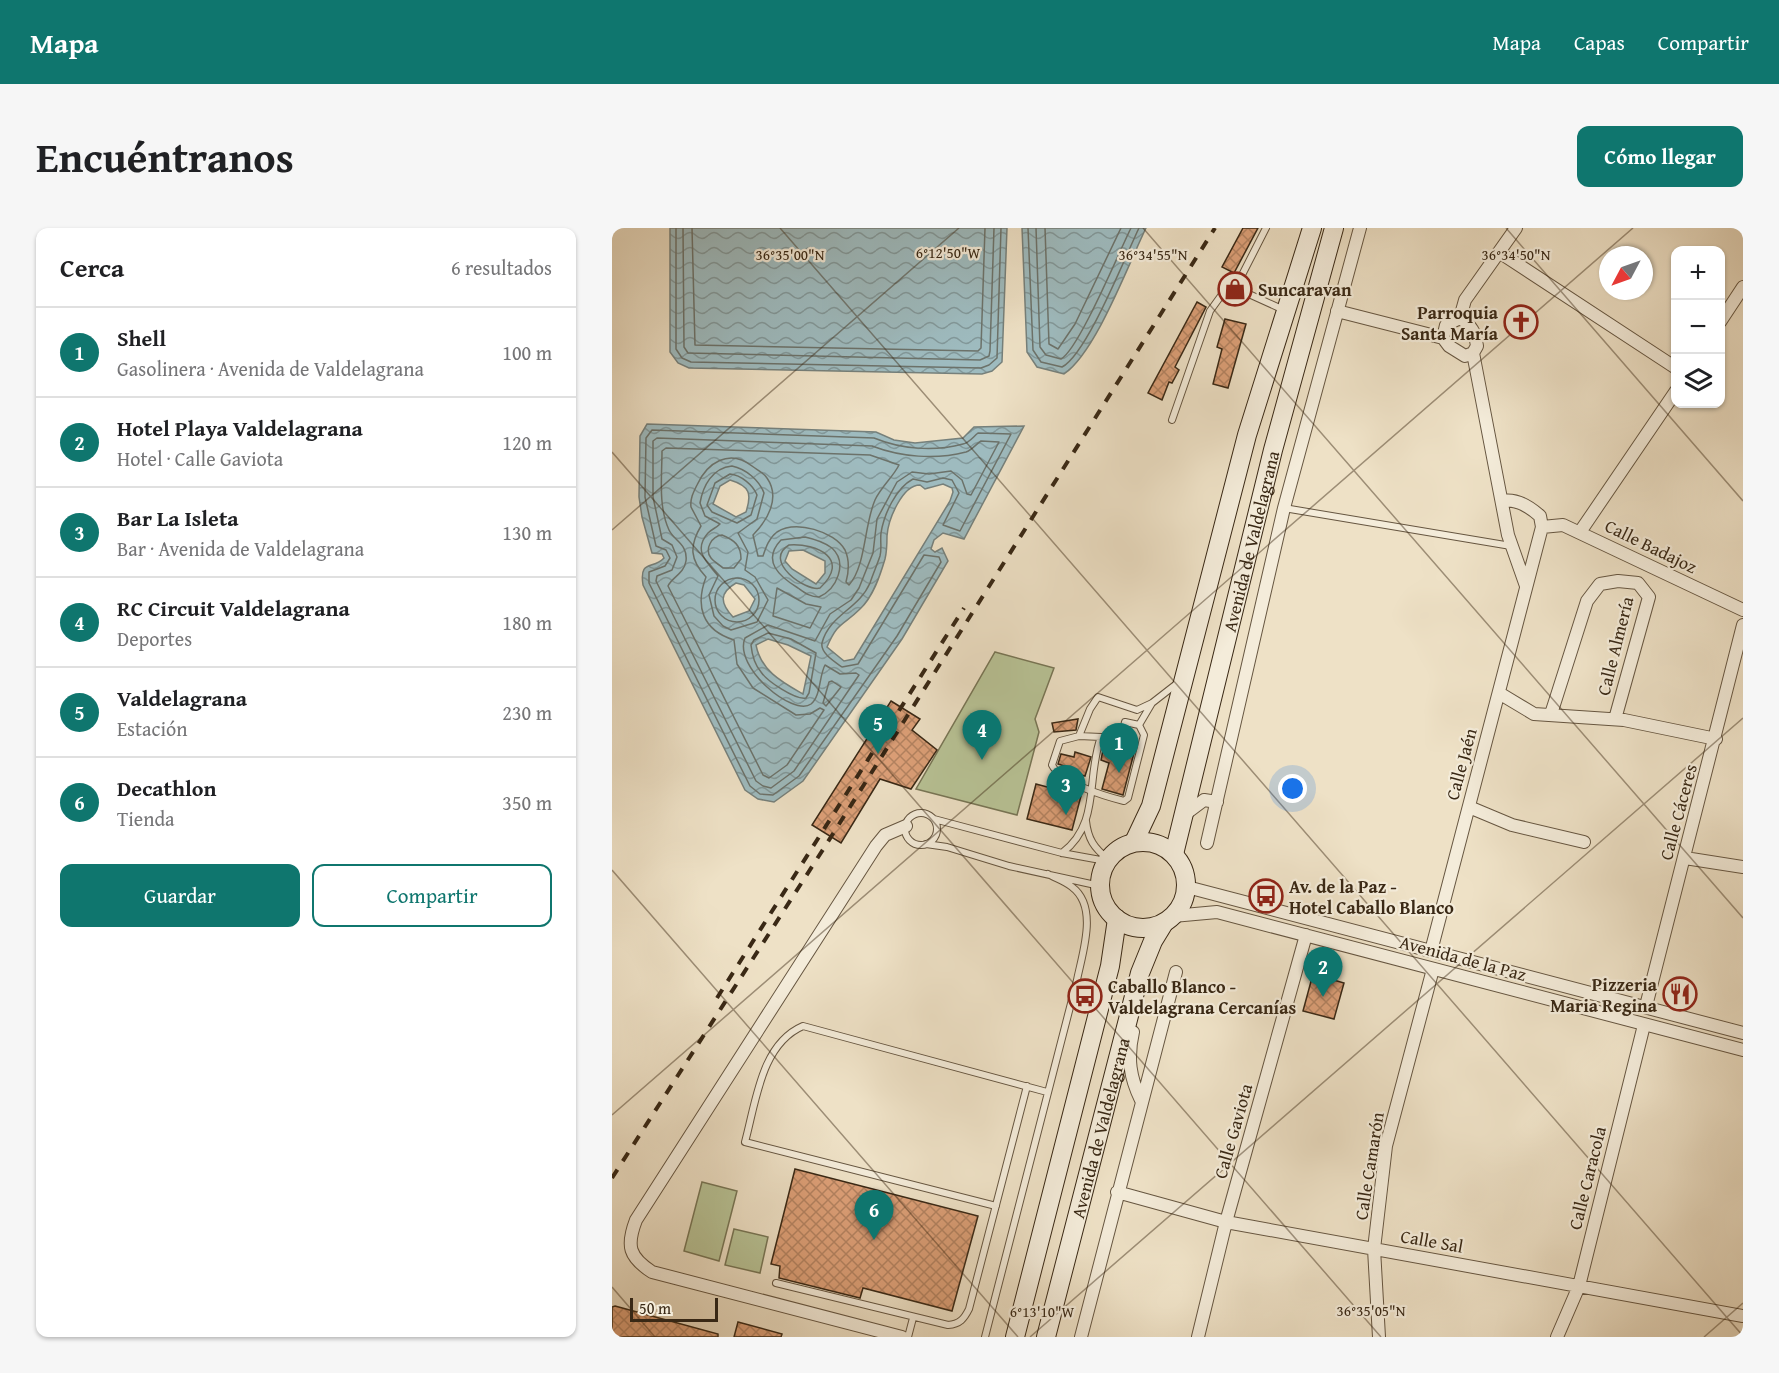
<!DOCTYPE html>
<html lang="es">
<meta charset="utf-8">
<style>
:root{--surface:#fff;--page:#f6f6f6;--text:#202124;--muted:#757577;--line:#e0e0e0;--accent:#0f766e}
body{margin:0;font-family:"Gentium Book Plus",serif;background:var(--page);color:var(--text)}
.controls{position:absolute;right:18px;top:18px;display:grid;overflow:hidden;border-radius:12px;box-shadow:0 2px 4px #0004}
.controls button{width:54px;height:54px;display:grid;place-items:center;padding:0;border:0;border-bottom:2px solid var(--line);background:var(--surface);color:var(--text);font:30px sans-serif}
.compass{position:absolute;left:987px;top:18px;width:54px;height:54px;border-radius:50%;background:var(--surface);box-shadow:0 2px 4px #0004;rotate:229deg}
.scale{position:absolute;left:18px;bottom:15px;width:88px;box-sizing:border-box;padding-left:6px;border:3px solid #392815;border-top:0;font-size:16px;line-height:21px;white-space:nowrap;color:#392815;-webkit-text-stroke:4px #f4ecda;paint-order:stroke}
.you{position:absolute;left:681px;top:561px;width:21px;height:21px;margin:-15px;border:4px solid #fff;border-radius:50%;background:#1a73e8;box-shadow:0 0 0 9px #1a73e833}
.badge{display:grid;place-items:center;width:39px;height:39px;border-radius:50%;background:var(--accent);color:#fff;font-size:20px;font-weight:700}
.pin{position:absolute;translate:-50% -50px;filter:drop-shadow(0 2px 3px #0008)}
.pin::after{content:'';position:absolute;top:32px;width:21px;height:18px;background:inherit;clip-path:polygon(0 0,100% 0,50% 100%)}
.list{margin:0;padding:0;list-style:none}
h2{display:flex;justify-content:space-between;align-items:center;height:78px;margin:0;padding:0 24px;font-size:26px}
h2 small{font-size:20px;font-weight:400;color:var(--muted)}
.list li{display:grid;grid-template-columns:39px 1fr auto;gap:18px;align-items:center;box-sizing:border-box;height:90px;padding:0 24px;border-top:2px solid var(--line)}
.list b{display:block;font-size:22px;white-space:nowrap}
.list p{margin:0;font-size:20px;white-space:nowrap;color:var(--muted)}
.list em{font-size:20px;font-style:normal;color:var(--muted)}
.actions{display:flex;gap:12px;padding:18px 24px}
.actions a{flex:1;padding:14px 0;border:2px solid var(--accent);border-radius:12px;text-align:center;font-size:21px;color:var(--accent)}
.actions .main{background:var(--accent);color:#fff}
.icon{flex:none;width:33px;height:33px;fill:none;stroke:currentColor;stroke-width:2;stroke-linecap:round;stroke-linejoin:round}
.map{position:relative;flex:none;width:1131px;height:1109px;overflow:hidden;border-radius:12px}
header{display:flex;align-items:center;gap:36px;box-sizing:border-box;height:84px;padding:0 30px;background:var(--accent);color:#fff}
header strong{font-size:28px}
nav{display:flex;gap:33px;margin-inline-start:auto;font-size:21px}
.intro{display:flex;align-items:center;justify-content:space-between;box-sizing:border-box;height:144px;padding:0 36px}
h1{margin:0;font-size:42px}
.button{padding:15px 27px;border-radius:12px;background:var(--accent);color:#fff;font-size:21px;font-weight:700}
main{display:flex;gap:36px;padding:0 36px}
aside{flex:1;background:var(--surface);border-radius:12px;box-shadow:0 2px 4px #0004}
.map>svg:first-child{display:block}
.park{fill:#b8c396;stroke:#787656;stroke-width:1.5}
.water{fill:url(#water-waves);stroke:#76807b;stroke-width:1.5;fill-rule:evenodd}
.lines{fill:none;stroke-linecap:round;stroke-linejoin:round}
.shore{stroke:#6c726a;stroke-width:1.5}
.building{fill:url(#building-cross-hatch);stroke:#392815;stroke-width:1.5}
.lane-casing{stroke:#665641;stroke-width:8}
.street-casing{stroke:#665641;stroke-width:14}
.secondary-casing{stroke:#392815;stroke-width:20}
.lane{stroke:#f4ecda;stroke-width:6}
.street{stroke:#f4ecda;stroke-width:12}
.secondary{stroke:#f4ecda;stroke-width:18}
.rail{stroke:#392815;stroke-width:4;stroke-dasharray:10 10;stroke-linecap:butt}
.ticks{fill:none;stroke:#392815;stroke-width:1.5;stroke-opacity:0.45}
.labels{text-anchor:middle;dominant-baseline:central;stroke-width:4.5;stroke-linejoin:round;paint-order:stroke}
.poi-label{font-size:18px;font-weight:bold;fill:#392815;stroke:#f4ecda;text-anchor:start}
.street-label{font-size:18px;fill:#392815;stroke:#f4ecda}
.ticks-label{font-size:15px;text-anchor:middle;fill:#392815;stroke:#f4ecda;stroke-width:4.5;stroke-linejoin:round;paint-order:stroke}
</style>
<header>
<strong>Mapa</strong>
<nav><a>Mapa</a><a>Capas</a><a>Compartir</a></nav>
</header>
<div class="intro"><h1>Encuéntranos</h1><a class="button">Cómo llegar</a></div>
<main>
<aside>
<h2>Cerca<small>6 resultados</small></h2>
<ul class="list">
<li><span class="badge">1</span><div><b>Shell</b><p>Gasolinera · Avenida de Valdelagrana</p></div><em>100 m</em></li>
<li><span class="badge">2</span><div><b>Hotel Playa Valdelagrana</b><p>Hotel · Calle Gaviota</p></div><em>120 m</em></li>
<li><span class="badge">3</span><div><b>Bar La Isleta</b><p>Bar · Avenida de Valdelagrana</p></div><em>130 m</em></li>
<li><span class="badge">4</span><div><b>RC Circuit Valdelagrana</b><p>Deportes</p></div><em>180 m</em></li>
<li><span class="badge">5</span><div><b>Valdelagrana</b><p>Estación</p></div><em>230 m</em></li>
<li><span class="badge">6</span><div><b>Decathlon</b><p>Tienda</p></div><em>350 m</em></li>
</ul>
<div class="actions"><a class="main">Guardar</a><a>Compartir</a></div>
</aside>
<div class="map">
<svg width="1131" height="1109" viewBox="0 0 1131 1109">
<defs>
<pattern id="water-waves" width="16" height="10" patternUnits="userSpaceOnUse" patternTransform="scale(1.5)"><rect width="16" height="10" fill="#9ebbbf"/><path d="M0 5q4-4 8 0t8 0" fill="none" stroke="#82989a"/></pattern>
<pattern id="building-cross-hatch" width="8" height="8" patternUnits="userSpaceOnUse" patternTransform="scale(1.5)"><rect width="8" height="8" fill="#dc9f77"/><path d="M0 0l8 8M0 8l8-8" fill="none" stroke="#b38260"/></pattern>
</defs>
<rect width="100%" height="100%" fill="#eee1c6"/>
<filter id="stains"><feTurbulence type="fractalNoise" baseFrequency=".00333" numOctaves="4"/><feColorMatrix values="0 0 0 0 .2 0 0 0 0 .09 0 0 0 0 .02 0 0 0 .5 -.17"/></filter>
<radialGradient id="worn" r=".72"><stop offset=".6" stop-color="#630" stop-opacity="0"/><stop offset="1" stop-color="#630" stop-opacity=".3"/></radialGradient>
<path class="park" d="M383 424 442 440 423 491 427 504 405 587 304 561Z
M90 954 125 963 107 1033 72 1023Z
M122 1001 156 1009 148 1045 113 1037Z"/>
<path class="water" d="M58 0H395L390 134 380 143 370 146 77 140 66 135 58 124Z
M410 0H534C516 37 484 124 452 146L425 139 415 124Z
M35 196 264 204 282 212 303 215 351 210 362 199 412 198 352 311 331 305 322 312 319 321 323 324 330 320 336 333 290 411 191 553 162 574 146 571 133 562 31 357C27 331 41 342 52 330L50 326 40 325 30 289 27 269 28 208ZM118 252C138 258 140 266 134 284L124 289 101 276 108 258ZM331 256 340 260 341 264 338 273 242 431 232 433 215 419C226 393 231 398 248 381 261 369 268 348 273 331 275 323 275 316 275 308 276 292 290 257 308 257L313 261ZM191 322 213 333V345L204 356 180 341 173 333 177 323ZM124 355 132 357 143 371 137 383 121 389C108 375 107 365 124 355ZM156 411 176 417 199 428 191 466C170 454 149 443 144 417Z"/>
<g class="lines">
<path class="shore" d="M64 0V121L70 130 79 134 369 140 377 137 385 130 389 0
M71 0 72 119 76 125 368 132 377 128 378 123 382 0
M80 0 83 117 366 123 369 120 373 0
M416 0 421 122 429 134 450 139C475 126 513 29 527 0
M424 0 428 119 434 127 449 131C467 121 507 24 519 0
M433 0 437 116 446 121 463 96 509 0
M40 202 262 210C289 221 321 224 351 216 357 215 361 209 366 205L399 206 348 303 331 297 347 265 340 252 331 250 315 254 301 251C284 260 272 286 269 305 268 313 270 321 268 328 265 337 261 346 258 355 247 381 217 387 210 415 208 425 223 434 230 439L246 436 312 327 327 329 329 334 285 408 187 548 161 567 148 566 138 558 37 355V344L53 338 58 330 54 322 44 318 33 269 34 210Z
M45 210 260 218C289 229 323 232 354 224 360 222 364 216 369 213L387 214 359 267 355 266 350 252 339 243 317 246 300 244 285 254 265 291 261 325 247 360 239 372 218 386 203 413 156 397 133 410C121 439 181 489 199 476 209 468 207 448 213 437L228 446 244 445 247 447 182 543 159 560 151 558 144 553 44 353 45 348 60 342 65 329 60 317 50 311 41 269V213Z
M54 220 258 227 287 237C281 249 269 259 263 272 252 297 254 338 237 357L234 354C237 343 238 333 233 322 222 303 184 292 165 304 157 310 154 319 151 328H146L141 307C155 293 169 270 155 250 151 244 145 242 140 238 117 220 95 235 85 257 81 265 78 271 79 279L89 298C77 318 78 332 94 349 83 378 90 402 122 412L125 436 141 460 184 487 198 486 208 480 212 482 175 537 157 550 151 547 56 358C60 349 72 346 74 333 76 316 62 313 57 302 46 278 50 248 50 223Z
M120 238C134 241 147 252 152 265L145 291 126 305 136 324 133 342 143 349 156 372 145 394 119 402 111 398 102 388 97 367 106 348C96 335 80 323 96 305 100 301 104 300 108 296L93 288 88 275C91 258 100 240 120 238Z
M118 246C129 247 141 257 145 267L139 287 125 295 100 284 95 277 103 255Z
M110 307C122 312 129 317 129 331L122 340H111C108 337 102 334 99 330 92 321 100 308 110 307Z
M193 309C202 311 212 314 220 320 236 335 225 361 207 369 198 369 193 365 186 360 168 349 149 333 169 312Z
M177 317C205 315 239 331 208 360 194 364 150 333 177 317Z
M103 372a22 22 0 1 1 44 0a22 22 0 1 1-44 0Z
M165 360 194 376 209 379 198 400 161 388Z
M156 405 179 411 204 425 197 465 194 470C183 472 155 453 149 444 142 436 140 427 139 417L142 412Z
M220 453 229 459 214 478 211 475 217 454Z"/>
</g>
<path class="building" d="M631 0H646L622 45 610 39Z
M585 74 594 79 563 139 567 142 560 155 557 154 550 172 536 165Z
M613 91 634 96 616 160 601 156 610 121 605 119Z
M279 473 308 491 300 502 325 522 299 561 268 551 229 615 200 597Z
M466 491 464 502 442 504 440 495Z
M492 517 522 525 511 567 490 561 497 535 489 532Z
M463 524 479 529 473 548 457 544 459 540 446 536 449 526 462 529Z
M424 556 469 568 460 602 415 591Z
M701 746 732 755 722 791 691 783Z
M183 941 366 988 340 1083 251 1060 248 1070 167 1050 168 1038 159 1036Z
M3 1078 106 1106V1109H0V1079Z
M126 1094 170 1106 169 1109H122Z"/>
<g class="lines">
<defs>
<path id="lane" d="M628 62 630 47 654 0
M560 192 598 83 611 65 628 62 672 82
M672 280 899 318
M527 497 540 475
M467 508 478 481 486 469 525 482 540 475 567 454
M293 601a16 16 0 1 1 32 0a16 16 0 1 1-32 0Z
M322 591 450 625 494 633
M474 593C476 611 482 620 496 631
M314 616 335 619 397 638 488 658
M450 625C489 596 474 548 489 509L505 510 510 507 513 494 527 497 532 507 516 570 512 573C492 568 449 555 440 537L448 513 467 508 489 509
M384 978 133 914C144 874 149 816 191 798L435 864
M164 1055 336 1097C348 1096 352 1091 357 1081L415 858
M296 1109 301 1090
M373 1109 465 752C470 726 487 679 460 659 453 653 443 650 436 646"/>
<path id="street" d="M887 24 1064 140
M725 83 831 110 837 118 853 128 861 125 865 118C863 104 860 98 848 90L834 97 831 110
M848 90 853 72 904 0
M1108 94 1131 59
M861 125 896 307 914 358
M930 299 951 297 1131 382
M968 304 1064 163
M887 465 922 486 1012 492 1104 511
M939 486 975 373 988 356 1006 353 1026 355 1037 369 1003 491
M857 579 900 597 972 614
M572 587 592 572 605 574
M595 615 672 280 748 0
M1073 630 1131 639
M575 659 1131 805
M561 688 605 684 1131 822
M819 723 930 299 928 288C918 279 904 270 890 273
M1034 778 1131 397
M521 804C515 830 518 850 529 872
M505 964 614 994 1131 1088
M290 1109 40 1044C17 1029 14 1018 24 992L264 618 273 607 294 598
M469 1109 564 744
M586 1109 614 994 694 707
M767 1109 762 1021 774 918 821 741
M945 1109 967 1058 1032 797"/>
<g id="secondary">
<circle cx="531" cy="657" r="43"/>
<path d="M522 614 539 578 635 207 700 0"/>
<path id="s1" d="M562 626 661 222 722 0"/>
<path d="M403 1109 498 738 505 691"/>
<path id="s2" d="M434 1109 528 745 541 713 552 695"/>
</g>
</defs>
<use href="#lane" class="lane-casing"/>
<use href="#street" class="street-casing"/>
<use href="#secondary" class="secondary-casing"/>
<use href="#lane" class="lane"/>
<use href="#street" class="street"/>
<use href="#secondary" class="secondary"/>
<path class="rail" d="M105 770 352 380
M0 950 212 620 603 0"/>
</g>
<path class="ticks" d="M168 0 1131 1108M531 0 1131 690M894 0 1131 273M0 224 769 1109M0 302 347 0M0 642 406 1109M0 887 1021 0M0 1059 43 1109M418 1109 1131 490M1092 1109 1131 1075"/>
<defs>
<symbol id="shop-ring" viewBox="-11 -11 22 22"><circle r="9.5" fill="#f4ecda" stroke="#8f2418" stroke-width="1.5"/><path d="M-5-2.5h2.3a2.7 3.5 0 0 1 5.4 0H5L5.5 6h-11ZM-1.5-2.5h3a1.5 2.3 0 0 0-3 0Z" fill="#8f2418"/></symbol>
<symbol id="church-ring" viewBox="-11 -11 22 22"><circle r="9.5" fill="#f4ecda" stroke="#8f2418" stroke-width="1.5"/><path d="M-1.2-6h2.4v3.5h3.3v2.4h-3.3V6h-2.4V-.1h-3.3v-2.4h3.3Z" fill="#8f2418"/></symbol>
<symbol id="bus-ring" viewBox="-11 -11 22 22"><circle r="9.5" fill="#f4ecda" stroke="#8f2418" stroke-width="1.5"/><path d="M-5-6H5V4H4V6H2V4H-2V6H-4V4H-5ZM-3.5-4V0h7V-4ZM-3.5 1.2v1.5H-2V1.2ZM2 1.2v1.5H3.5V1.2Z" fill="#8f2418"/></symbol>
<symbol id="restaurant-ring" viewBox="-11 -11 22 22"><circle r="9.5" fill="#f4ecda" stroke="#8f2418" stroke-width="1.5"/><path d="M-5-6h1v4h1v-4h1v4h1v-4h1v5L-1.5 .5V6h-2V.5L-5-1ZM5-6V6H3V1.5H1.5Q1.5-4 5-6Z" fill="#8f2418"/></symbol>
</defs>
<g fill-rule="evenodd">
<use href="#shop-ring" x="604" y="42" width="38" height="38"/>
<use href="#church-ring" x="890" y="75" width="38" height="38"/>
<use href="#bus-ring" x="635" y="649" width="38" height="38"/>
<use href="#restaurant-ring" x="1049" y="747" width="38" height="38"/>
<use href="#bus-ring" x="454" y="749" width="38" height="38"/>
</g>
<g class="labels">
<g class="poi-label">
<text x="646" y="61">Suncaravan</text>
<text x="886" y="84" text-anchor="end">Parroquia<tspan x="886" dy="21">Santa María</tspan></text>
<text x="677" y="658">Av. de la Paz -<tspan x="677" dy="21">Hotel Caballo Blanco</tspan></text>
<text x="1045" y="756" text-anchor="end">Pizzeria<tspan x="1045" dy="21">Maria Regina</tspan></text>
<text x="496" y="758">Caballo Blanco -<tspan x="496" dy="21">Valdelagrana Cercanías</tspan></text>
</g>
<g class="street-label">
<text stroke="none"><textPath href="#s1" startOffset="322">Avenida de Valdelagrana</textPath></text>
<text transform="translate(1039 318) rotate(26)">Calle Badajoz</text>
<text transform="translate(1003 418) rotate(-76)">Calle Almería</text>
<text transform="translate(849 536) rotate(-75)">Calle Jaén</text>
<text transform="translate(1066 584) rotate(-75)">Calle Cáceres</text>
<text transform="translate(851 730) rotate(15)">Avenida de la Paz</text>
<text stroke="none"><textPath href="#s2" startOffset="216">Avenida de Valdelagrana</textPath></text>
<text transform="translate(621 903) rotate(-74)">Calle Gaviota</text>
<text transform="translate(757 938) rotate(-81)">Calle Camarón</text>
<text transform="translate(975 950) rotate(-76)">Calle Caracola</text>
<text transform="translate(820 1013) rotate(10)">Calle Sal</text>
</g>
</g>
<g class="ticks-label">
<text x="336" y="30">6°12'50"W</text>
<text x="178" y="32">36°35'00"N</text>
<text x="541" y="32">36°34'55"N</text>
<text x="904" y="32">36°34'50"N</text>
<text x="759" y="1088">36°35'05"N</text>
<text x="430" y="1089">6°13'10"W</text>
</g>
<rect width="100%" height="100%" filter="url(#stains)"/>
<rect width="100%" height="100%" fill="url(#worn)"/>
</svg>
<div class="controls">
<button>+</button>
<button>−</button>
<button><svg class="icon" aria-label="layers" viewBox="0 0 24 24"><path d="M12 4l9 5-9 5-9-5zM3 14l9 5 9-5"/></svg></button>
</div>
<svg class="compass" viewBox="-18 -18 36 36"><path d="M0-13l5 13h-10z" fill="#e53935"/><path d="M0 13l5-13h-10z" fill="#757577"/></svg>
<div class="scale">50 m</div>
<div class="you"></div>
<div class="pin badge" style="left:507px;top:545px">1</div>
<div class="pin badge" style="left:711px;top:769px">2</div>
<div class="pin badge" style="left:454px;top:587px">3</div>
<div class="pin badge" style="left:370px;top:532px">4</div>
<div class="pin badge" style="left:266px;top:526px">5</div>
<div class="pin badge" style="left:262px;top:1012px">6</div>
</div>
</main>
